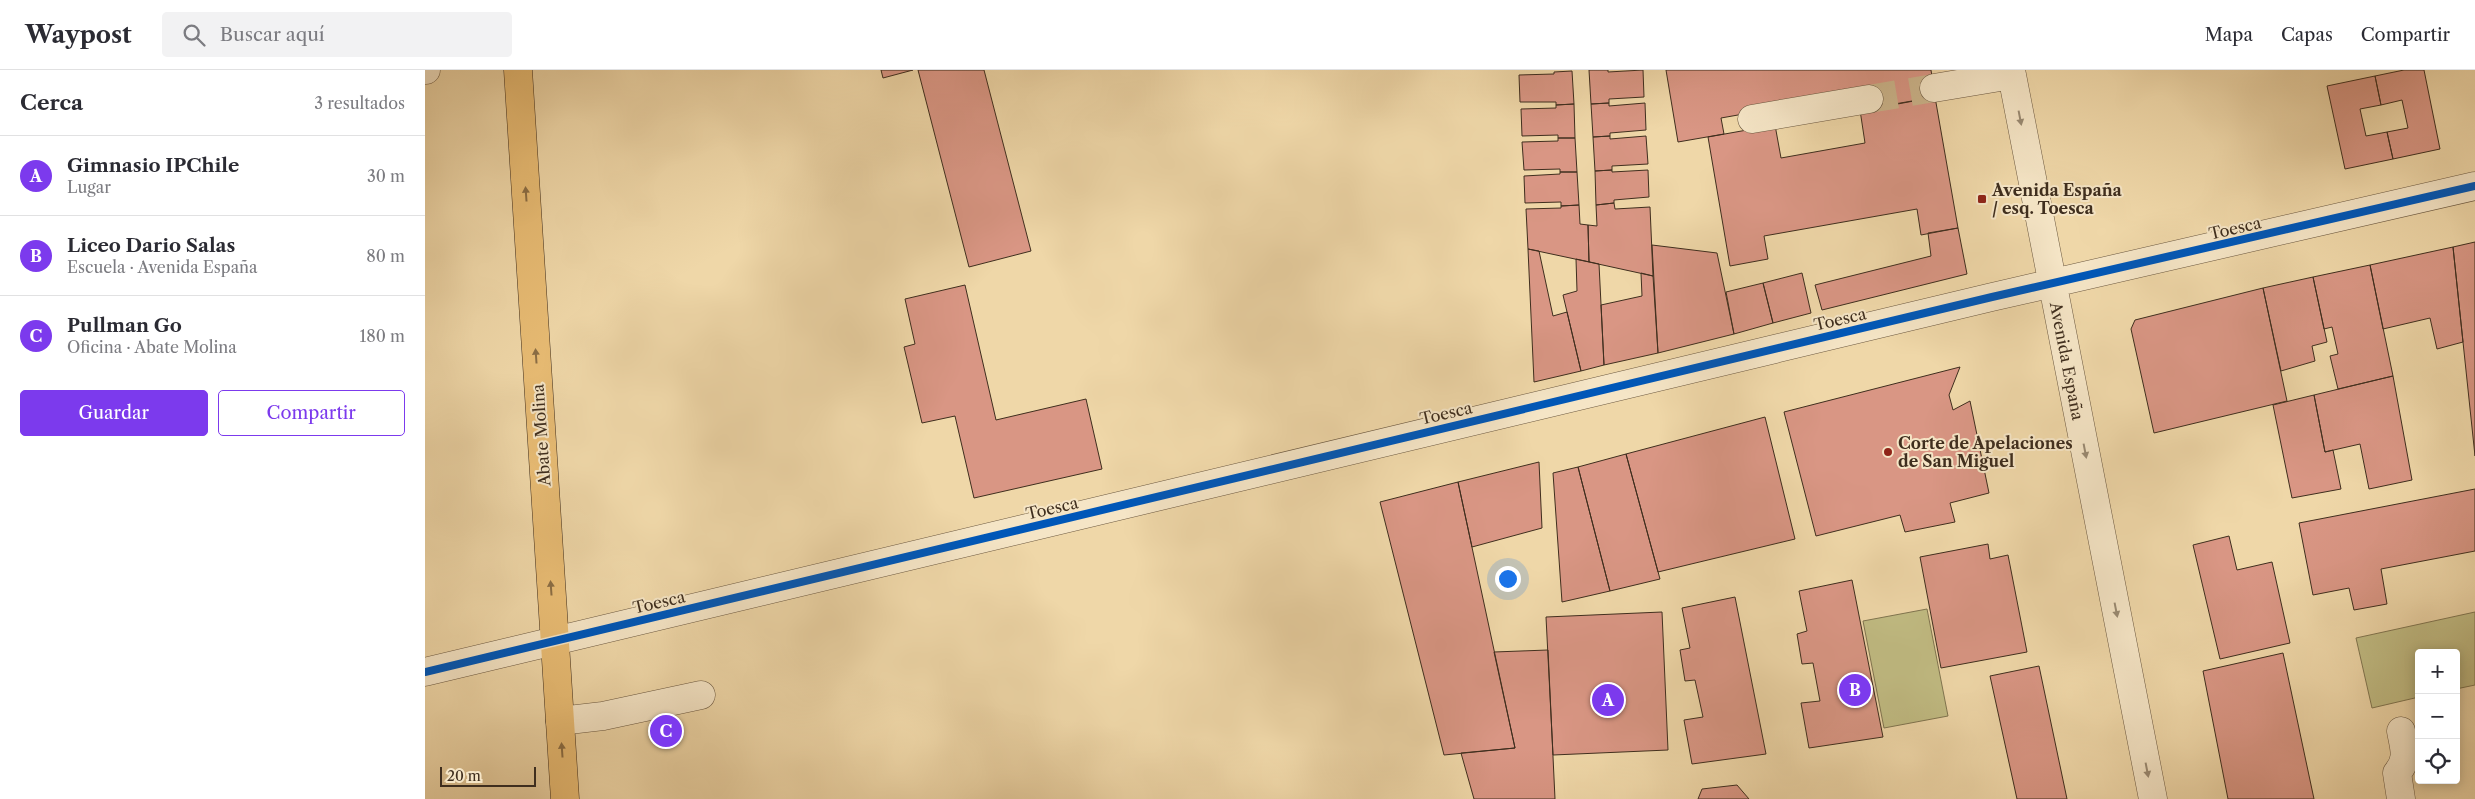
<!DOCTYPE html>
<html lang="es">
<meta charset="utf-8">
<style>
:root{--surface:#fff;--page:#f2f2f3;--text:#2b2b33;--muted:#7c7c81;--line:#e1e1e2;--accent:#7c3aed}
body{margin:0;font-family:"Libre Caslon Text",serif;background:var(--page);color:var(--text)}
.controls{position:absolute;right:15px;bottom:15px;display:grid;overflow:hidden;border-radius:5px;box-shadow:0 2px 12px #0003}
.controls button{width:45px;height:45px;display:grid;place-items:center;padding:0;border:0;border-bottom:1px solid var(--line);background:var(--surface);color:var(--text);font:25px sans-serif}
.scale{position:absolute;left:15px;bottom:12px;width:96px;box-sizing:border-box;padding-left:5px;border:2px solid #3f2e1e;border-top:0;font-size:14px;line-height:18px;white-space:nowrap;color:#3f2e1e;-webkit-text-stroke:4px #f5e5c6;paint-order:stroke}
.you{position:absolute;left:1082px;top:508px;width:18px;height:18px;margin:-12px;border:4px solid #fff;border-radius:50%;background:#1a73e8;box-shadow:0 0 0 8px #1a73e833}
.badge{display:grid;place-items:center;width:32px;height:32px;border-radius:50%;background:var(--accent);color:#fff;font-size:16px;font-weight:700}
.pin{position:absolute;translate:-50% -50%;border:2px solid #fff;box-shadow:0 1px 5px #0006}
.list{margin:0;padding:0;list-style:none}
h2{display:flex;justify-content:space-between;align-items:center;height:65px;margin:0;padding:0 20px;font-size:21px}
h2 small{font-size:16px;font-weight:400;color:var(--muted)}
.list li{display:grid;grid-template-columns:32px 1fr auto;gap:15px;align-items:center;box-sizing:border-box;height:80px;padding:0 20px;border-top:1px solid var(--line)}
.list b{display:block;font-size:19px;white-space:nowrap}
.list p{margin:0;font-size:16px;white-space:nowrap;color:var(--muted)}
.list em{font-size:16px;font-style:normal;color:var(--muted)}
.actions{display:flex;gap:10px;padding:15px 20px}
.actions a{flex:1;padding:11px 0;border:1px solid var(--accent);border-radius:5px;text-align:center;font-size:18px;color:var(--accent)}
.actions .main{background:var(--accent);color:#fff}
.icon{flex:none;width:28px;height:28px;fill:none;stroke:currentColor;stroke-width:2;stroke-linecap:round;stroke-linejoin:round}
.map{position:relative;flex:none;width:2050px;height:729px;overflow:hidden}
header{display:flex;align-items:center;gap:30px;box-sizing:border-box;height:70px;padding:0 25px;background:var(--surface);border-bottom:1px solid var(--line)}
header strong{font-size:24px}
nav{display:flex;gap:28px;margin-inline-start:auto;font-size:18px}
.search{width:350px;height:45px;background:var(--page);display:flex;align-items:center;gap:12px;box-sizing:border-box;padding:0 18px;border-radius:5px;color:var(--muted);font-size:19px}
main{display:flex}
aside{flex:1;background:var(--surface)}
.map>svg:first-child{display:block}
.green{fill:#c1bc83;stroke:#807550}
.building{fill:#d99684;stroke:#3f2e1e}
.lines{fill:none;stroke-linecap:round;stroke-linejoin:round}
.minor-tunnel{stroke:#ccb58c;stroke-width:28;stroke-dasharray:28 14;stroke-linecap:butt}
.minor-casing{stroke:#6b5840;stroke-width:29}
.major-casing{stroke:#3f2e1e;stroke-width:29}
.minor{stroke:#f5e5c6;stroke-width:28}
.major{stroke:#e8bc74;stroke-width:28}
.cycleway-casing{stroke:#f5e5c6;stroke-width:11}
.cycleway{stroke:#0057b8;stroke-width:8}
.oneway{fill:#9a8a72}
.oneway2{fill:#8b6e45}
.poi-dot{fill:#8f2418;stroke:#f5e5c6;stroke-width:2}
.labels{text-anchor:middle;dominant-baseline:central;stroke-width:4;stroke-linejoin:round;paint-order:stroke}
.poi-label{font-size:16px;font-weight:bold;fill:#3f2e1e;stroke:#f5e5c6;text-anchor:start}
.street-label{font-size:16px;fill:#3f2e1e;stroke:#f5e5c6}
</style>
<header>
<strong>Waypost</strong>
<div class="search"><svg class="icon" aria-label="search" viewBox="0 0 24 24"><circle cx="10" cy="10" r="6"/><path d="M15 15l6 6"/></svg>Buscar aquí</div>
<nav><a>Mapa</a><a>Capas</a><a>Compartir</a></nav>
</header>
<main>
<aside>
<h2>Cerca<small>3 resultados</small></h2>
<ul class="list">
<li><span class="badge">A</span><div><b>Gimnasio IPChile</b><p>Lugar</p></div><em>30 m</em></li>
<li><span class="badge">B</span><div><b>Liceo Dario Salas</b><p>Escuela · Avenida España</p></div><em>80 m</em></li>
<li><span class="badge">C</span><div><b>Pullman Go</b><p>Oficina · Abate Molina</p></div><em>180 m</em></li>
</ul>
<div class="actions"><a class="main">Guardar</a><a>Compartir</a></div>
</aside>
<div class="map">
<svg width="2050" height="729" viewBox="0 0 2050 729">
<rect width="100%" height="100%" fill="#efd7a8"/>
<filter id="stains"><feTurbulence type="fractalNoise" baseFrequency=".004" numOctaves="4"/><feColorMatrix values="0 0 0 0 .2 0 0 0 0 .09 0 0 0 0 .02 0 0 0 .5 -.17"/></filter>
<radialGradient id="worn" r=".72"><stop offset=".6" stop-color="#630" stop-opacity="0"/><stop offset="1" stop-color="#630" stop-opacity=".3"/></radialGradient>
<path class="green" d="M1502 539 1523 646 1459 658 1438 551Z
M2050 542V615L2031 619V583H1994V627L1947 638 1931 568Z"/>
<path class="building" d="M456 0H488L458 8Z
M493 0H559L606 181 544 197Z
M1164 0H1183V2L1218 0 1219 27 1184 29V33L1166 34Z
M1241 0H1506L1510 27 1446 39 1443 22 1296 48 1299 64 1253 72Z
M1979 0H1999L2015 79 1968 89 1962 62 1983 58 1977 30 1956 35 1950 6Z
M1147 1 1149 34 1131 35V32H1095L1094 5 1129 4V2Z
M1950 6 1956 35 1935 39 1941 66 1962 62 1968 89 1920 99 1902 16Z
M1510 27 1533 158 1496 165 1492 139 1339 166 1343 189 1305 196 1283 67 1350 55 1356 88 1440 73 1435 40Z
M1184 33V36L1220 33 1221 60 1185 63V66L1168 67 1166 34Z
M1149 34 1150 68H1133V65L1097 66 1096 39 1131 38V35Z
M1185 66V69L1221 66 1223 94 1187 96V100L1170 101 1168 67Z
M1133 68H1150L1152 102H1135V99L1099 100 1097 72 1133 71Z
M1187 100V102L1223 100 1224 127 1189 130V133L1171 135 1170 101Z
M1135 102H1152L1154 135 1136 136V132L1100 133 1099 106 1135 104Z
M1189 133 1190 139 1225 137 1228 206 1164 192 1163 155 1172 156 1171 135Z
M1154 135 1155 154 1163 155 1164 192 1103 179 1101 139 1136 138V136Z
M1533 158 1542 204 1397 240 1390 215 1506 186 1503 163Z
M2050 172V386L2028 177Z
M1227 175 1292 183 1309 264 1233 283Z
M2028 177 2038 272 2012 279 2005 248 1958 259 1945 195Z
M1103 179 1114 181 1128 246 1142 242 1156 301 1109 312Z
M1151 189 1174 194 1179 295 1156 301 1138 225 1152 221Z
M1945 195 1968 306 1913 319 1905 286 1913 284 1907 257 1899 259 1888 207Z
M1216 203 1228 206 1233 283 1179 295 1176 235 1217 226Z
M1377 203 1386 243 1348 253 1338 213Z
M1888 207 1902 272 1887 276 1890 291 1856 301 1838 218Z
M1338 213 1348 253 1309 264 1301 222Z
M540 215 571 350 661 329 677 399 549 428 530 346 497 353 479 277 490 274 480 229Z
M1838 218 1862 331 1729 363 1706 259 1710 250Z
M1535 297 1524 325 1528 340 1545 331 1564 423 1525 433 1530 452 1480 462 1475 445 1391 466 1359 342Z
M1968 306 1987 410 1944 419 1935 374 1900 382 1889 325Z
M1889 325 1900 382 1908 380 1916 419 1867 428 1848 335Z
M1340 347 1370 469 1233 502 1201 384Z
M1201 384 1235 509 1185 521 1153 397Z
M1114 392 1117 458 1047 477 1033 412Z
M1153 397 1185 521 1137 532 1128 403Z
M1033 412 1090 678 1019 685 955 432Z
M2050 419V481L1956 499 1962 534 1929 540 1924 518 1888 525 1874 453Z
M1804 466 1812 500 1847 492 1865 573 1795 589 1768 475Z
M1563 474 1565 489 1583 485 1602 582 1516 598 1495 487Z
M1427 510 1458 667 1384 678 1376 633 1395 631 1388 593 1377 594 1372 564 1382 561 1374 521Z
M1310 527 1341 684 1267 694 1259 650 1278 647 1270 610 1260 611 1255 580 1265 578 1257 538Z
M1237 542 1243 680 1128 685 1121 547Z
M1123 580 1130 729H1049L1036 683 1090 678 1069 582Z
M1858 583 1889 729H1803L1778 601Z
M1614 596 1642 729H1592L1565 606Z
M1312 715 1324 729H1273L1277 719Z"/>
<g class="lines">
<path class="minor-tunnel" d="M1444 29 1509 18"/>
<defs>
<path id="minor" d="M0 0H1
M1586 0 1728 729
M1509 18 1587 5
M1327 49 1444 29
M0 602 1567 227 2050 116
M135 651 178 646 276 625
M1976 661C1979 678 1984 689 1972 703L1976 729"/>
<path id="major" d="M93 0 140 729"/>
</defs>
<use href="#minor" class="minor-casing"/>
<use href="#major" class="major-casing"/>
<use href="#minor" class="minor"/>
<use href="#major" class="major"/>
<defs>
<path id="cycleway" d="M0 602 1567 227 2050 116"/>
</defs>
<use href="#cycleway" class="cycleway-casing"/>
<use href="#cycleway" class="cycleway"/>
</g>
<defs><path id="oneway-solid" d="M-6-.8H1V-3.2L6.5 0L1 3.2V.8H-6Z" transform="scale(1.25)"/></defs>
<g class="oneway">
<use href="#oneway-solid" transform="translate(1595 48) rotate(79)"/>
<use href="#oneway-solid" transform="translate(1660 381) rotate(79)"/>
<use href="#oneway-solid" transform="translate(1691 540) rotate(79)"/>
<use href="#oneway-solid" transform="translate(1722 700) rotate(79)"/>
</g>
<g class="oneway2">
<use href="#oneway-solid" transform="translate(101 124) rotate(-94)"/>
<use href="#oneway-solid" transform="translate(111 286) rotate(-94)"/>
<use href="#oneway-solid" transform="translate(126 518) rotate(-94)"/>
<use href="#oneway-solid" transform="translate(137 680) rotate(-94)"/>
</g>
<g class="poi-dot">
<rect x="1552" y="124" width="10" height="10" rx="2.5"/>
<circle cx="1463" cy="382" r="5"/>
</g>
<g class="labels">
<g class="poi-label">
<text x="1567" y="120">Avenida España<tspan x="1567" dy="18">/ esq. Toesca</tspan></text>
<text x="1473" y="373">Corte de Apelaciones<tspan x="1473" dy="18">de San Miguel</tspan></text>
</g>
<g class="street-label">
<text transform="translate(1810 158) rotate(-13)">Toesca</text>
<text transform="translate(1415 249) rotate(-13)">Toesca</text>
<text transform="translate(1642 291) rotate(79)">Avenida España</text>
<text transform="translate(1021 343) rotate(-13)">Toesca</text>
<text transform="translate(116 365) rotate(-94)">Abate Molina</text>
<text transform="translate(627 438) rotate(-13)">Toesca</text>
<text transform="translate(234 532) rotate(-13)">Toesca</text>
</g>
</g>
<rect width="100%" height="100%" filter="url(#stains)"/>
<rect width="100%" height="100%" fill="url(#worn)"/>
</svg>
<div class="controls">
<button>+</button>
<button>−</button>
<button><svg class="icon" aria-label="locate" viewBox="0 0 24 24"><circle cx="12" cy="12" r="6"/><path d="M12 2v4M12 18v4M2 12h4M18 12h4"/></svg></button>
</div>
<div class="scale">20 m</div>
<div class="you"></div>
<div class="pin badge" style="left:1183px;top:630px">A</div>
<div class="pin badge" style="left:1430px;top:620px">B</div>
<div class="pin badge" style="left:241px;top:661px">C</div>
</div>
</main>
